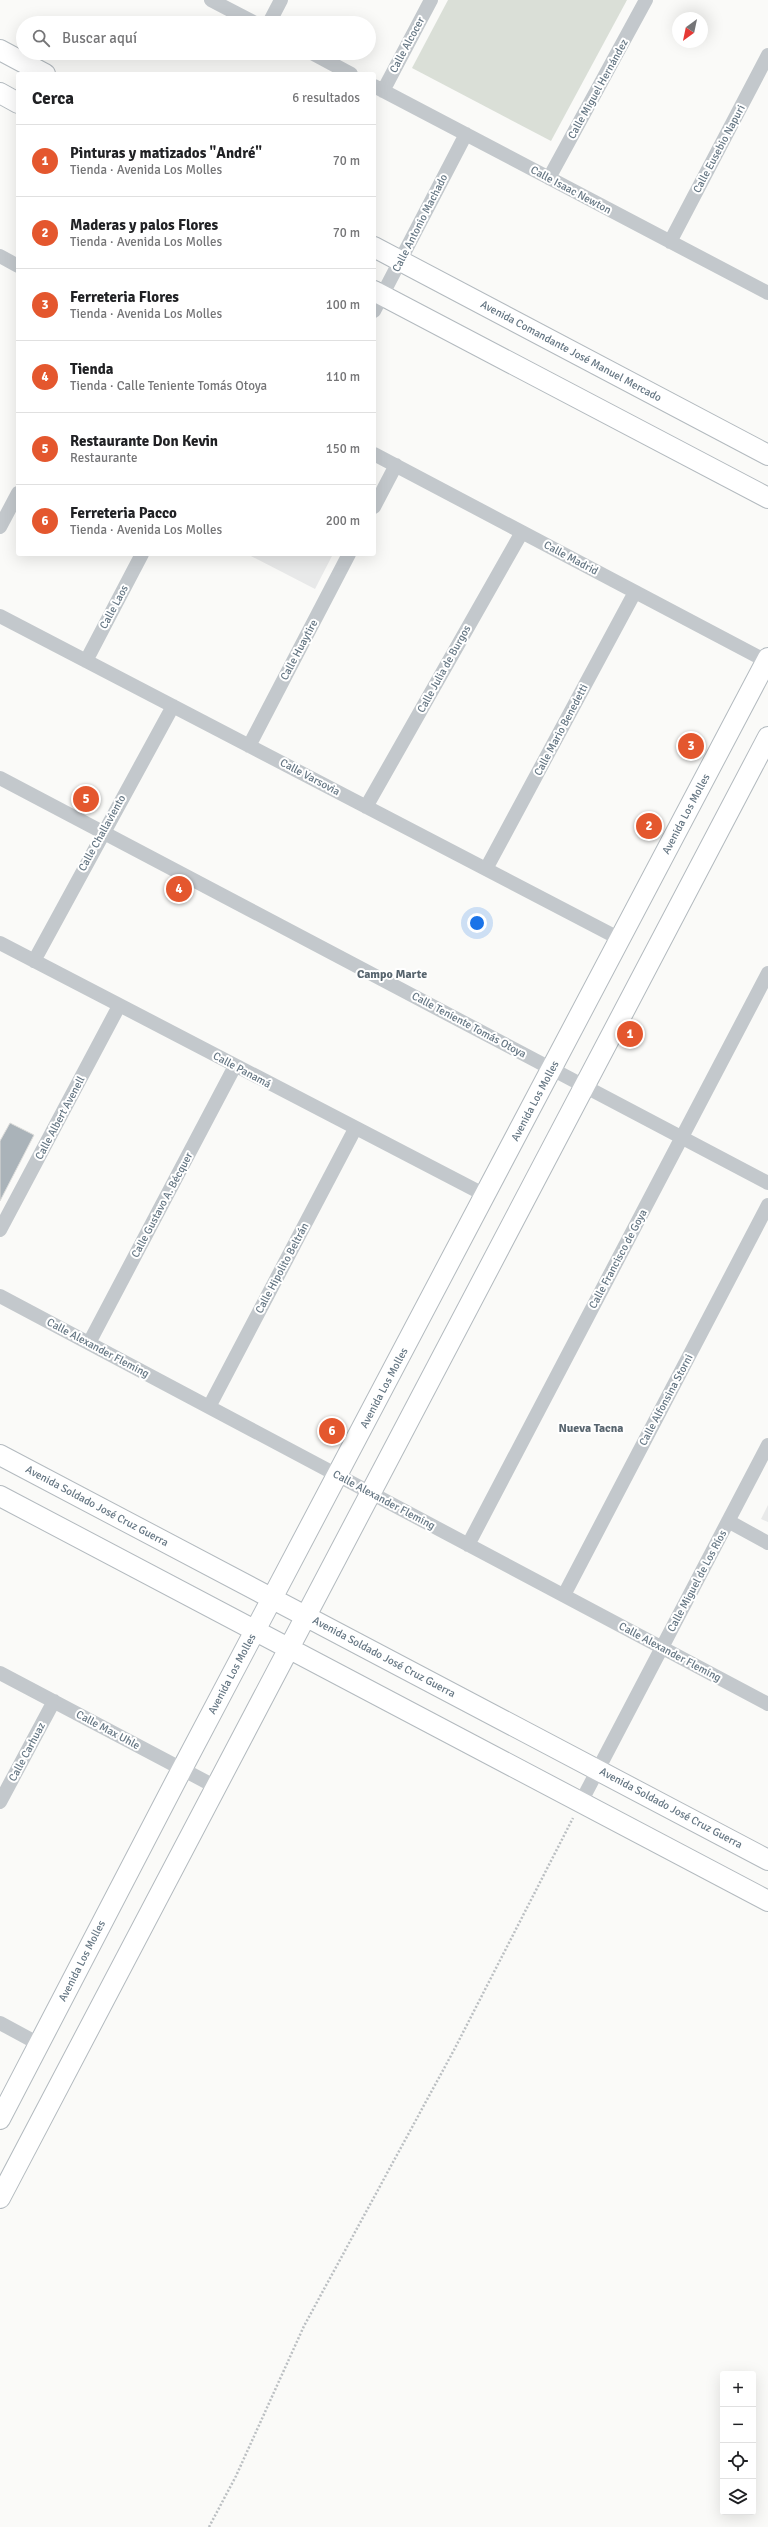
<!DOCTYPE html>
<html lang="es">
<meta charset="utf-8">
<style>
:root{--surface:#fff;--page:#f6f6f6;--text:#202124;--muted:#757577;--line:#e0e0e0;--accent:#e4572e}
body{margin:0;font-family:Signika,sans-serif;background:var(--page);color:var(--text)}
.controls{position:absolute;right:12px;bottom:12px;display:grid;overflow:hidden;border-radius:4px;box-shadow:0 4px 16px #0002}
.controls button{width:36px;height:36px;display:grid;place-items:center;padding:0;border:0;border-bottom:1px solid var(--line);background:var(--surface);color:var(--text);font:20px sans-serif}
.compass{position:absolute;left:672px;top:12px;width:36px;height:36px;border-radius:50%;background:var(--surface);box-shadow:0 4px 16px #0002;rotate:213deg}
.you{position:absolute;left:477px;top:923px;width:14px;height:14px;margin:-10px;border:3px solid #fff;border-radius:50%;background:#1a73e8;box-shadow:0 0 0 6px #1a73e833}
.badge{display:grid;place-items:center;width:26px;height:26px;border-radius:50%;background:var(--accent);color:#fff;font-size:13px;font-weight:700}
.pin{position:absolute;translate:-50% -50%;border:2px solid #fff;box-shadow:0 1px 4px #0006}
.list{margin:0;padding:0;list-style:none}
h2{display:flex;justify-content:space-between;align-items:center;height:52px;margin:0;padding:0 16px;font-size:17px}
h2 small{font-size:13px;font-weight:400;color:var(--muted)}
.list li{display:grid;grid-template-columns:26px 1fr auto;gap:12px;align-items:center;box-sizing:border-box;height:72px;padding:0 16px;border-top:1px solid var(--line)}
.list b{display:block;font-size:15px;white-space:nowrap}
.list p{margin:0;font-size:13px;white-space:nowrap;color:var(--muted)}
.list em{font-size:13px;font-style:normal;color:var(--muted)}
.icon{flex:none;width:22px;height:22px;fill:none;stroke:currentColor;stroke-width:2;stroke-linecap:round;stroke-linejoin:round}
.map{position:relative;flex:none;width:768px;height:2527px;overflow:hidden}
.search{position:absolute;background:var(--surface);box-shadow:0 4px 16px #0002;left:16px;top:16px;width:360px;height:44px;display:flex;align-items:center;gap:10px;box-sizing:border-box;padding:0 14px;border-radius:22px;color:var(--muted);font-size:15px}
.panel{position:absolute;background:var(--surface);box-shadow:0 4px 16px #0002;left:16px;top:72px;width:360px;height:484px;border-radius:4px}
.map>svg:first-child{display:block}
.built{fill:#e8e9e9}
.green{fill:#dadfd7}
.building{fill:#aab3b9;stroke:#dcdcda}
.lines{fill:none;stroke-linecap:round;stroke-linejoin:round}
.secondary-casing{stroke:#b3babf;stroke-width:22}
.path{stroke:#bbbfc2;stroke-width:2.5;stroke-dasharray:2 2;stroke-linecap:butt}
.street{stroke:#c3c8cc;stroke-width:14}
.secondary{stroke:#fff;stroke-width:20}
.labels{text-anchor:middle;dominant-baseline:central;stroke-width:4;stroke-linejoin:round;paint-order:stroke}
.street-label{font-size:11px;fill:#657683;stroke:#fff}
.neighbourhood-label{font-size:12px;font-weight:bold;fill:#57646e;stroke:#fff}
</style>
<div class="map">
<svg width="768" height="2527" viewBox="0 0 768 2527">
<rect width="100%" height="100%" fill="#fafaf8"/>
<path class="built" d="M247 554H333L315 589Z
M768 1505V1522L761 1519Z"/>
<path class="green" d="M448 0H627L551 141 412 68Z"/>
<path class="building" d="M10 1123 34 1135 0 1201V1141Z"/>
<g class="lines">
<defs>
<path id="secondary" d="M0 50 45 74
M0 93 18 103
M374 247 768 455
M374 291 768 498
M0 1455 768 1860
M0 1496 768 1901
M0 2119 182 1769 768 658
M0 2198 768 737"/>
</defs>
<use href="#secondary" class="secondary-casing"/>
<path class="path" d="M209 2527 236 2476 304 2326 454 2050 573 1818"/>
<path class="street" d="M211 0 255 23
M269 23 281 0
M312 53 351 74
M374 86 768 293
M383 91 431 0
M549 178 646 0
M670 242 768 55
M0 256 18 266
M374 311 466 134
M374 454 768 662
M374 507 396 465
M0 527 18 493
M0 616 620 939
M86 661 142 554
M249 746 349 554
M0 778 768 1183
M366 807 522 532
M486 869 635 592
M0 943 485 1195
M34 961 173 706
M0 1230 119 1006
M0 1296 768 1704
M89 1343 235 1066
M209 1407 355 1129
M728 1521 768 1543
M468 1545 768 973
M564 1595 768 1205
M0 1673 216 1787
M0 1802 54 1701
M581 1802 768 1445
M0 2023 39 2044"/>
<use href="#secondary" class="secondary"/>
</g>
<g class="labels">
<g class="street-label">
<text transform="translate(407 45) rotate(-62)">Calle Alcocer</text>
<text transform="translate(598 89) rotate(-61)">Calle Miguel Hernández</text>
<text transform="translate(719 149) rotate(-62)">Calle Eusebio Napuri</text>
<text transform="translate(571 190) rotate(28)">Calle Isaac Newton</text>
<text transform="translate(420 223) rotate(-63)">Calle Antonio Machado</text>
<text transform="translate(571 351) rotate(28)">Avenida Comandante José Manuel Mercado</text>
<text transform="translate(571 558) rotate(28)">Calle Madrid</text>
<text transform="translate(114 607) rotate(-62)">Calle Laos</text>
<text transform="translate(299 650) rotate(-62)">Calle Huaytire</text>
<text transform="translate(444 669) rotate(-61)">Calle Julia de Burgos</text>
<text transform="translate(561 730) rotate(-62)">Calle Mario Benedetti</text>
<text transform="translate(310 777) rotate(28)">Calle Varsovia</text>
<text transform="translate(686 814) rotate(-62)">Avenida Los Molles</text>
<text transform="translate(102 833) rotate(-61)">Calle Challaviento</text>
<text transform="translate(469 1025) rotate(28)">Calle Teniente Tomás Otoya</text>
<text transform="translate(242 1070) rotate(28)">Calle Panamá</text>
<text transform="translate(535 1101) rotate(-62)">Avenida Los Molles</text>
<text transform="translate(60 1118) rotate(-62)">Calle Albert Avenell</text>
<text transform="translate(162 1205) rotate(-62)">Calle Gustavo A. Bécquer</text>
<text transform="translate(618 1259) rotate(-62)">Calle Francisco de Goya</text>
<text transform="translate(282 1268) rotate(-62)">Calle Hipolito Beltrán</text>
<text transform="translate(98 1348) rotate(28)">Calle Alexander Fleming</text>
<text transform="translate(384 1388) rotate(-62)">Avenida Los Molles</text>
<text transform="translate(666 1400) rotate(-62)">Calle Alfonsina Storni</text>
<text transform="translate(384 1500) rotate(28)">Calle Alexander Fleming</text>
<text transform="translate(97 1506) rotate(28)">Avenida Soldado José Cruz Guerra</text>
<text transform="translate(697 1581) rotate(-62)">Calle Miguel de Los Ríos</text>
<text transform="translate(670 1652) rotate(28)">Calle Alexander Fleming</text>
<text transform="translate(384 1657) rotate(28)">Avenida Soldado José Cruz Guerra</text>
<text transform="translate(232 1674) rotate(-62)">Avenida Los Molles</text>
<text transform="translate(108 1730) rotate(28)">Calle Max Uhle</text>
<text transform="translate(27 1752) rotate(-62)">Calle Carhuaz</text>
<text transform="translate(671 1808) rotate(28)">Avenida Soldado José Cruz Guerra</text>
<text transform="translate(82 1961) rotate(-63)">Avenida Los Molles</text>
</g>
<g class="neighbourhood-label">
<text x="392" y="974">Campo Marte</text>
<text x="591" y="1428">Nueva Tacna</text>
</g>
</g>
</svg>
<div class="controls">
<button>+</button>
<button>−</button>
<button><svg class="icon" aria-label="locate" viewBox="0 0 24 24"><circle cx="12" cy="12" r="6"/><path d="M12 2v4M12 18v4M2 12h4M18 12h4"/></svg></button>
<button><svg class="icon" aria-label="layers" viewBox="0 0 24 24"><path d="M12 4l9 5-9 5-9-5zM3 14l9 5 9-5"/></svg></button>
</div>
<svg class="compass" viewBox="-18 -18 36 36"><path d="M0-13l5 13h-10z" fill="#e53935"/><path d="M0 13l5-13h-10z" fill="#757577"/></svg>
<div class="you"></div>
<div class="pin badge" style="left:630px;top:1034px">1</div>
<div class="pin badge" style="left:649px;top:826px">2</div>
<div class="pin badge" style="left:691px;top:746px">3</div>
<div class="pin badge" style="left:179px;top:889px">4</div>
<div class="pin badge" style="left:86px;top:799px">5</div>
<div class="pin badge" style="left:332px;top:1431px">6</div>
<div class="search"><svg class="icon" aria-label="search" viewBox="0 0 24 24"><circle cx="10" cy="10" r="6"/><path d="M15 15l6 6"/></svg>Buscar aquí</div>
<section class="panel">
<h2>Cerca<small>6 resultados</small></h2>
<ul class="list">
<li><span class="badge">1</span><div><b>Pinturas y matizados &quot;André&quot;</b><p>Tienda · Avenida Los Molles</p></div><em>70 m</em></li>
<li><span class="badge">2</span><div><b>Maderas y palos Flores</b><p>Tienda · Avenida Los Molles</p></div><em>70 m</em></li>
<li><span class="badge">3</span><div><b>Ferreteria Flores</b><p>Tienda · Avenida Los Molles</p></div><em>100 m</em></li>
<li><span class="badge">4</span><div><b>Tienda</b><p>Tienda · Calle Teniente Tomás Otoya</p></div><em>110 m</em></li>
<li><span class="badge">5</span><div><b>Restaurante Don Kevin</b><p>Restaurante</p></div><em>150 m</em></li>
<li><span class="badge">6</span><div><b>Ferreteria Pacco</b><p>Tienda · Avenida Los Molles</p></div><em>200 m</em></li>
</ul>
</section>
</div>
